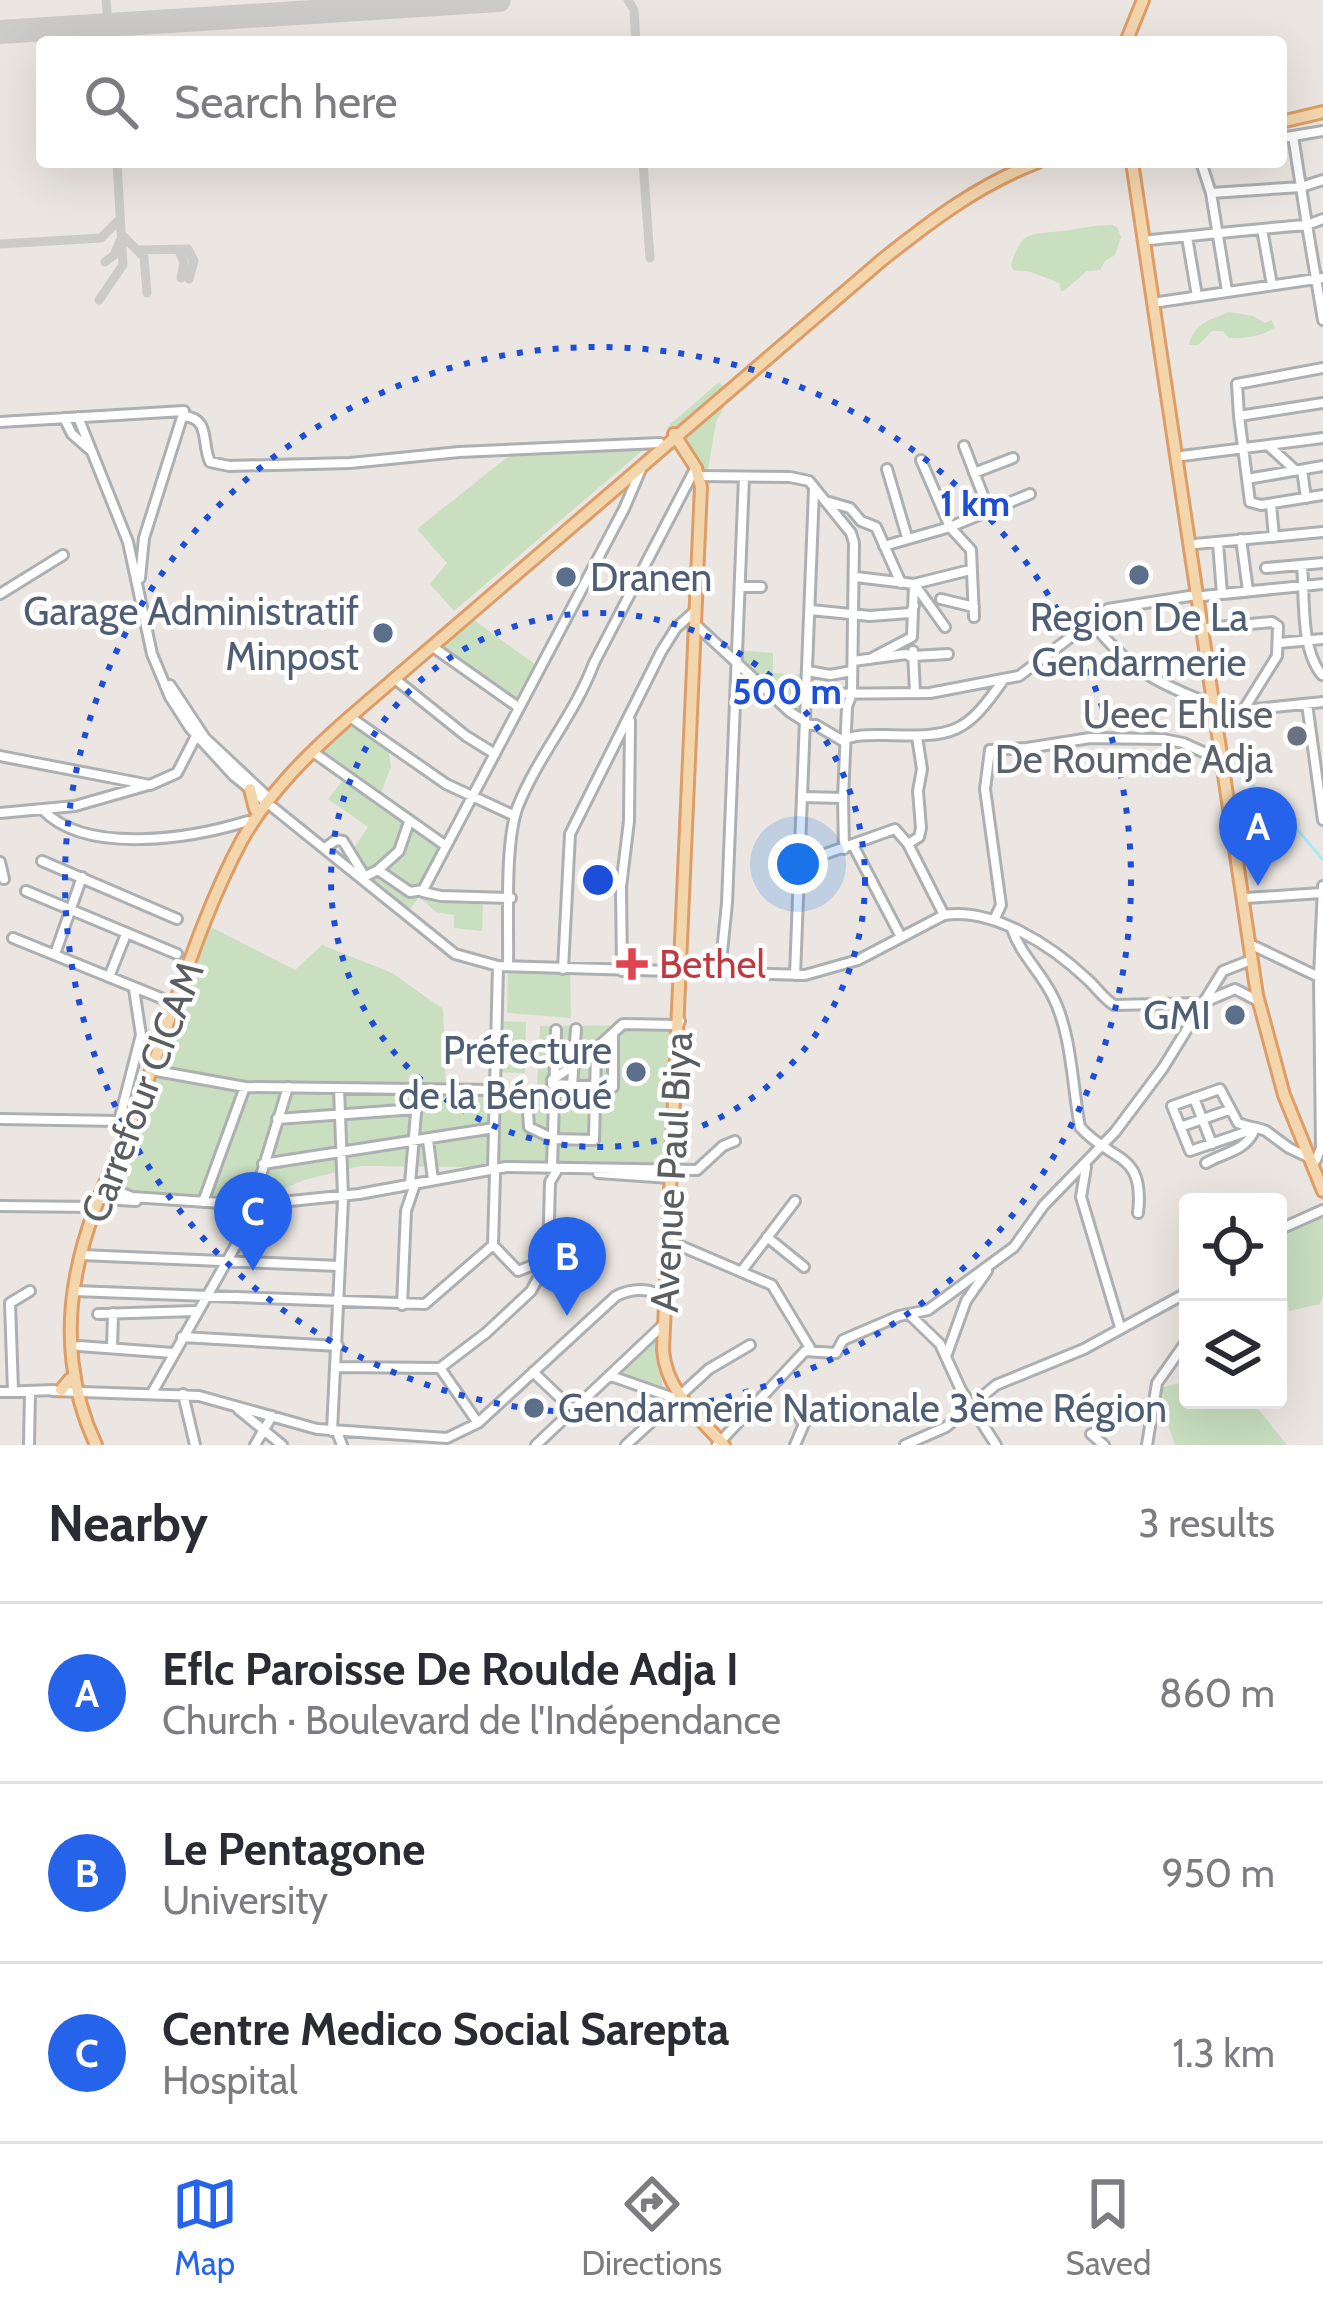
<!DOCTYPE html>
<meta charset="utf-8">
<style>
:root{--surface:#fff;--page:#f7f7f7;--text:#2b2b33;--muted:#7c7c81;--line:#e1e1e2;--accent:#2563eb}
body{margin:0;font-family:Cabin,sans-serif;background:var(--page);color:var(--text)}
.controls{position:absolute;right:36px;bottom:36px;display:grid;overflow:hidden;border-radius:12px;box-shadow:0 12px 48px #0002}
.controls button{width:108px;height:108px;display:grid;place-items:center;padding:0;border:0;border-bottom:3px solid var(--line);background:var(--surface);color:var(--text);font:60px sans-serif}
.you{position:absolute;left:798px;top:864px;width:42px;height:42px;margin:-30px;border:9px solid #fff;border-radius:50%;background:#1a73e8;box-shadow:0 0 0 18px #1a73e833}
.badge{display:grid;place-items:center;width:78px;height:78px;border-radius:50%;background:var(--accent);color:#fff;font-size:39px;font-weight:700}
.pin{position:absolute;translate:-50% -99px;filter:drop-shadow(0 3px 6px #0008)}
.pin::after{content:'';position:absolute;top:63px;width:42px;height:36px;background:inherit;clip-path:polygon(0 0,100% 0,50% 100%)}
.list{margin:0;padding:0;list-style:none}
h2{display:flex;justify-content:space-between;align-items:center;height:156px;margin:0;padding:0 48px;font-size:51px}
h2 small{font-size:39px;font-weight:400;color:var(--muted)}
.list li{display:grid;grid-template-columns:78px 1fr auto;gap:36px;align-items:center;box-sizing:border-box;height:180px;padding:0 48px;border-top:3px solid var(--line)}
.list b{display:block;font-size:45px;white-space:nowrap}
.list p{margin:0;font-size:39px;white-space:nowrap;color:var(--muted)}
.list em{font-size:39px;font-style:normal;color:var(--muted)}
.icon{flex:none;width:66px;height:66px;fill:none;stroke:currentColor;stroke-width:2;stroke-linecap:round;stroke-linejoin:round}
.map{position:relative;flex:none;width:1323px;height:1445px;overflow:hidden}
.search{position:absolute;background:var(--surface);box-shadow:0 12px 48px #0002;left:36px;right:36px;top:36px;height:132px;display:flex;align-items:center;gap:30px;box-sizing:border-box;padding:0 42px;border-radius:12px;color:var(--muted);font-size:45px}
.sheet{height:696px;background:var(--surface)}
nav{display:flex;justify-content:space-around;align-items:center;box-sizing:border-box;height:168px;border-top:3px solid var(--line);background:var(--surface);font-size:33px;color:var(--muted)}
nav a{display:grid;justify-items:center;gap:6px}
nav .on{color:var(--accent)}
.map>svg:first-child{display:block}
.green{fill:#c9dfc0}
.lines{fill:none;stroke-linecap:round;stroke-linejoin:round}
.stream{stroke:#a8e7f3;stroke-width:3}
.taxiway{stroke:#cdcbc8;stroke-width:9}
.runway{stroke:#cdcbc8;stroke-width:24}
.minor-casing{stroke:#adb0b2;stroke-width:14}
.major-casing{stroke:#de9d66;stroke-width:16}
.minor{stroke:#fff;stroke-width:8}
.major{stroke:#f4d6ad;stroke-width:10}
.ring{fill:none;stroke:#1d4ed8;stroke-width:6;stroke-dasharray:6 12}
.service-dot{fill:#5c6f8a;stroke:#fff;stroke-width:4.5}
.worship-dot{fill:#6b7280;stroke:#fff;stroke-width:4.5}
.health-dot{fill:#e0444e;stroke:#fff;stroke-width:4.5}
.labels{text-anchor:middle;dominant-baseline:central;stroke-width:9;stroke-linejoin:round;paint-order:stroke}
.service-label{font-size:39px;fill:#4e5e75;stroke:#fff;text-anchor:end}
.worship-label{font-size:39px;fill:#5b616d;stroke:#fff;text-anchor:end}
.health-label{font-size:39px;fill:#be3a42;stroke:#fff;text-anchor:start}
.street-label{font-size:39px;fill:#5a5e60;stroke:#fff}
.centre{fill:#1d4ed8;stroke:#fff;stroke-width:6}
.ring-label{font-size:36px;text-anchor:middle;font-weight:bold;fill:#1d4ed8;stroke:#fff;stroke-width:9;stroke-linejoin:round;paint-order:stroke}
</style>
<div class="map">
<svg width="1323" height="1445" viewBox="0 0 1323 1445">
<rect width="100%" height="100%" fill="#ebe6e1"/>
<path class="green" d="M1112 225 1117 227 1121 237 1115 255 1105 261 1100 270 1087 271 1065 290 1061 291 1059 283 1031 272 1013 270 1011 265C1022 229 1030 235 1062 231 1079 229 1094 225 1112 225Z
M1229 312 1253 316 1265 323 1271 320 1275 327C1265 336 1242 339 1229 338L1223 331H1212L1198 345H1189C1195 322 1208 321 1229 312Z
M719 382 731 394 716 422 708 470 699 473 667 427Z
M649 445 454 611 430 584 447 563 417 529 505 459 517 453Z
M465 621H475L536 665 516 702 436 644Z
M736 650 773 653V673L808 675 806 722 734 658Z
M343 723 388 746 391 767 380 795 314 752Z
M346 776 444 845 421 890 478 898 483 902 482 931 454 928V915L436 912 419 897 408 912 362 876 352 851 368 827 328 799Z
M205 924 295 970 322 945 392 973 443 1009 446 1089 537 1091 540 1026 678 1025 672 1169 361 1166 304 1180 232 1211 100 1201Z
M508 969 570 971 571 1018 507 1013Z
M496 1021 526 1022 525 1073 495 1072Z
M1323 1212V1297L1320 1304 1289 1311 1284 1277 1278 1278V1231Z
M656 1331 663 1391 611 1374Z
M1188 1381V1400H1251L1287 1445H1175L1156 1389Z"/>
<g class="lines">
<path class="stream" d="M1231 770 1272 799 1323 860"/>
<path class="taxiway" d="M106 0 108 25
M628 0 634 10 636 42
M90 26 100 30 109 42
M110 42 120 24
M643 162 650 258
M123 236 137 250 188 249 194 261 189 279
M0 244 101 238 118 221
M178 249 184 262 181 278
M137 250 144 257 147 293
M105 262 114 255 120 241
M99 300 123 265 117 162"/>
<path class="runway" d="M0 32 499 0"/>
<defs>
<path id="minor" d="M1293 136 1323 131
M1281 138 1293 136 1301 187 1323 180
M1201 162 1211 193
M1323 219 1307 225 1323 320
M1262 229 1272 285
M1187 237 1197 296
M1149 240C1202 235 1254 229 1307 225L1301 187 1211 193 1227 291
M1159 302 1323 278
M1323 403 1239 416 1250 502 1261 505 1323 495
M183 416C211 418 201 442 210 462L229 466 350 463 459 452 660 443
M1239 416 1237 384 1323 368
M78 417 128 542 152 654 170 697 190 728 234 776 455 954 498 966 805 975 858 960 944 915C993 907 1052 946 1087 979 1097 988 1103 998 1114 1005L1202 1003 1235 989 1258 1001
M64 418 72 434 89 449
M0 422 184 411 144 538 140 578
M964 446 989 511
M1271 448 1295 470
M1182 456 1323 438
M921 460 950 527 971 550 974 617
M887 469 907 537
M1302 470 1306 498
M974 473 1013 458
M699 476 790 477 809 481 851 533 854 543 852 693 847 707 843 798 803 797
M1247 479 1323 466
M829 502 850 508 861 521 876 527 901 583
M1271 504 1274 537
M1241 539 1248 591
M1218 543 1222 594
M1195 544 1323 532
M884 546 950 527 1030 494
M1302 565C1305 597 1300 649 1322 675
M1266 568 1323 563
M856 577 914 584 970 570
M915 585 945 627
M741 587H761
M0 594 63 555
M1203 596 1323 584
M941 599 974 607
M811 610 870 616 910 613 914 606
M1091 621C1128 669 1158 684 1214 705
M696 625 790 712 806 722
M1207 628 1272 622 1278 626 1277 656 1244 709
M1279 643 1323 639
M433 647 518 707
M913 651 915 693
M913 656 948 654
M870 659 912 637 914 584
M853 661 906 654 913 658
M808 671 830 675 852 671
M395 679 466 736 495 754
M170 685 205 738 270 799
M807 694 930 693 1019 676 1108 609 1196 595
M1307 704 1323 820
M1215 713 1323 702
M350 717 446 784 515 816
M806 725H816L843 741C854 734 869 735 886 735 954 737 965 735 1004 679
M313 752 446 846
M0 756 150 785 177 773 196 736
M843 798 844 849
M43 810C87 856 193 838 248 821
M0 813 75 806 145 786
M908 844 919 837 921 828 918 791 922 769 917 737
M854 847 901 937
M325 848 336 840 343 841 365 877
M42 861 177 919
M0 862 4 879
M801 867 808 860 895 829 908 844 944 915
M379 869 399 851 409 822
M366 876 378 870 410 892 423 890 624 509 642 467
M26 891 177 954
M423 892 441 896 511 898
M1246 898 1321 893
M995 918 1001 905 985 789 990 750 1027 748 1090 738 1163 739 1183 743 1221 760
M1012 929C1021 955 1040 971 1052 995 1072 1033 1072 1086 1080 1127 1112 1163 1145 1151 1138 1213
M13 938 161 998
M1254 946 1319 977
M55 954 82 877
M508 966C509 924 504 843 518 806 538 756 575 714 594 663L695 469
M563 969 570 834 661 652 676 628 695 611
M622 971 621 887 629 821 630 721
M720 972 727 903 744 477
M795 975 814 489
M109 977 126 934
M151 1070 245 1087 494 1090
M552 1080 588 1056 623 1024 678 1025 680 1021
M552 1084 613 1087V1035
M572 1086 576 1029
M339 1088 343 1196
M494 1098H527L529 1127 552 1138
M1194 1098 1212 1144
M0 1119 119 1121
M277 1119 416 1109
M119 1121 141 1035 134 989
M1180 1127 1229 1110
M1257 1128 1190 1151 1172 1106 1220 1089 1238 1123C1247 1127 1257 1127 1266 1131L1289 1148 1308 1157
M552 1139 594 1140 596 1051
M428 1140 433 1180
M1316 1160 1321 1148 1319 977 1323 886
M1206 1163C1223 1153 1244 1151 1253 1133
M263 1164 494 1128
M1086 1167 1081 1197 1120 1327
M552 1168 556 1030
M493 1169 498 966
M598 1173 670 1178
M410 1184 418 1089
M107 1187 132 1197 252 1205 359 1194 506 1167 697 1170 723 1146 735 1141
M102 1199 136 1201
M203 1202 245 1087
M252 1205 288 1087
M0 1206 94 1207
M1278 1230 1323 1210
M767 1237 804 1267
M669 1241 772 1285 810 1348
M493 1245 518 1271 546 1260
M81 1255 339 1266
M741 1272 795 1201
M74 1291 425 1304 493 1245 495 1174
M402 1305 406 1211 414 1187
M98 1314 195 1311
M910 1315 940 1344 961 1390 996 1445
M182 1337 338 1346
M79 1346 173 1353
M112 1348 113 1313
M947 1354 966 1301 987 1271
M336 1367 440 1368 486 1333 531 1291 548 1260 550 1182 556 1172
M440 1368 478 1423
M533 1372 574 1411
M611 1376 674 1398
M13 1391 10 1303 30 1291
M52 1391 199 1396 317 1429 447 1438 478 1423 616 1296C632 1288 652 1287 665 1299
M0 1392 54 1390
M152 1393 257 1208
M183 1394 195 1445
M238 1409 282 1445
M332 1431 343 1200
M337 1432 342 1445
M1091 1434 1104 1445
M29 1445 30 1391
M255 1445 272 1416
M536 1445 663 1325
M626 1445 709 1369 750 1345
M717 1445 805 1351 836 1353 843 1340 899 1316 928 1310 1014 1247 1044 1205 1115 1132 1163 1068 1223 971 1251 960
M795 1445 804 1424 798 1415
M905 1445 946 1427 996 1385 1084 1349 1188 1292
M1147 1445 1157 1383 1188 1339"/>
<path id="major" d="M1126 42 1143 0
M1281 122 1323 112
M1132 162 1257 995 1284 1095 1323 1191
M674 434 696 468 701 487 663 1350C666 1391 698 1416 724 1445
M250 789 255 809
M61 1390 70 1379
M96 1445C71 1392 65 1333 76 1276 87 1214 119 1153 142 1095 174 1011 199 920 242 840 269 792 309 753 350 717L882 260C931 221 978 185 1038 162"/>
</defs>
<use href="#minor" class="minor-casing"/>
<use href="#major" class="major-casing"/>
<use href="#minor" class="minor"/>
<use href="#major" class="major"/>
</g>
<g class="ring">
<circle cx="598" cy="880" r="267"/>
<circle cx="598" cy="880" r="533"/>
</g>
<g class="service-dot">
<circle cx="1139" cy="575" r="12"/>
<circle cx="566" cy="577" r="12"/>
<circle cx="383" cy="633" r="12"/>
<circle cx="1235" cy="1015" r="12"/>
<circle cx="636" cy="1072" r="12"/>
<circle cx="534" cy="1408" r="12"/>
</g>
<circle class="worship-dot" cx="1297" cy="736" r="12"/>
<path class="health-dot" d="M626 946h12v12h12v12h-12v12h-12v-12h-12v-12h12z"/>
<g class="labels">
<g class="service-label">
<text x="590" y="577" text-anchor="start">Dranen</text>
<text x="359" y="611">Garage Administratif<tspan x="359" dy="45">Minpost</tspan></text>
<text x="1139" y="617" text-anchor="middle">Region De La<tspan x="1139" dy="45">Gendarmerie</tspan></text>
<text x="1211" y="1015">GMI</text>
<text x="612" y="1050">Préfecture<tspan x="612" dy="45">de la Bénoué</tspan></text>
<text x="558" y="1408" text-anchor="start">Gendarmerie Nationale 3ème Région</text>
</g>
<g class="worship-label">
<text x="1273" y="714">Ueec Ehlise<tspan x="1273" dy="45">De Roumde Adja</tspan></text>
</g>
<g class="health-label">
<text x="659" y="964">Bethel</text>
</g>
<g class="street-label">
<text transform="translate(142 1092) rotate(-69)">Carrefour CICAM</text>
<text transform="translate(671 1172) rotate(-87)">Avenue Paul Biya</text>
</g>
</g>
<circle cx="598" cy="880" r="18" class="centre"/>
<g class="ring-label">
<text x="975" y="516">1 km</text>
<text x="787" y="704">500 m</text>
</g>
</svg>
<div class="controls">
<button><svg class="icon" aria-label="locate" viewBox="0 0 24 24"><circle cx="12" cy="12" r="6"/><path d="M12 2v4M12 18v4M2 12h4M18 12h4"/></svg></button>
<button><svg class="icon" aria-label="layers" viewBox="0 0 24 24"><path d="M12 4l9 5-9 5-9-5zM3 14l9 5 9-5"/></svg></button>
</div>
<div class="you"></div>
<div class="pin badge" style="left:1258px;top:886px">A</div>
<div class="pin badge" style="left:567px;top:1316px">B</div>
<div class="pin badge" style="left:253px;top:1271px">C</div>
<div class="search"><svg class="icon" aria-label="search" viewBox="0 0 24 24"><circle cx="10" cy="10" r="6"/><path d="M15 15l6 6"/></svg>Search here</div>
</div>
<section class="sheet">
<h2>Nearby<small>3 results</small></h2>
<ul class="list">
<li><span class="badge">A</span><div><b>Eflc Paroisse De Roulde Adja I</b><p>Church · Boulevard de l'Indépendance</p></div><em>860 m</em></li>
<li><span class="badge">B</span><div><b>Le Pentagone</b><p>University</p></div><em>950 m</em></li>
<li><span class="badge">C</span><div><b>Centre Medico Social Sarepta</b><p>Hospital</p></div><em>1.3 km</em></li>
</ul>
</section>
<nav>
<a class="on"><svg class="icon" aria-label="map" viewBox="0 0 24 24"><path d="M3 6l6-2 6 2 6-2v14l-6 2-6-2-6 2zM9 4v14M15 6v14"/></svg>Map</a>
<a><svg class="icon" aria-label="directions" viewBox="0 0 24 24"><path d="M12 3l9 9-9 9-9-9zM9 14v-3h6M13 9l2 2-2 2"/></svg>Directions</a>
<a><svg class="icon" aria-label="saved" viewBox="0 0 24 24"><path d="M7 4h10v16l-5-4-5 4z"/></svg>Saved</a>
</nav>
